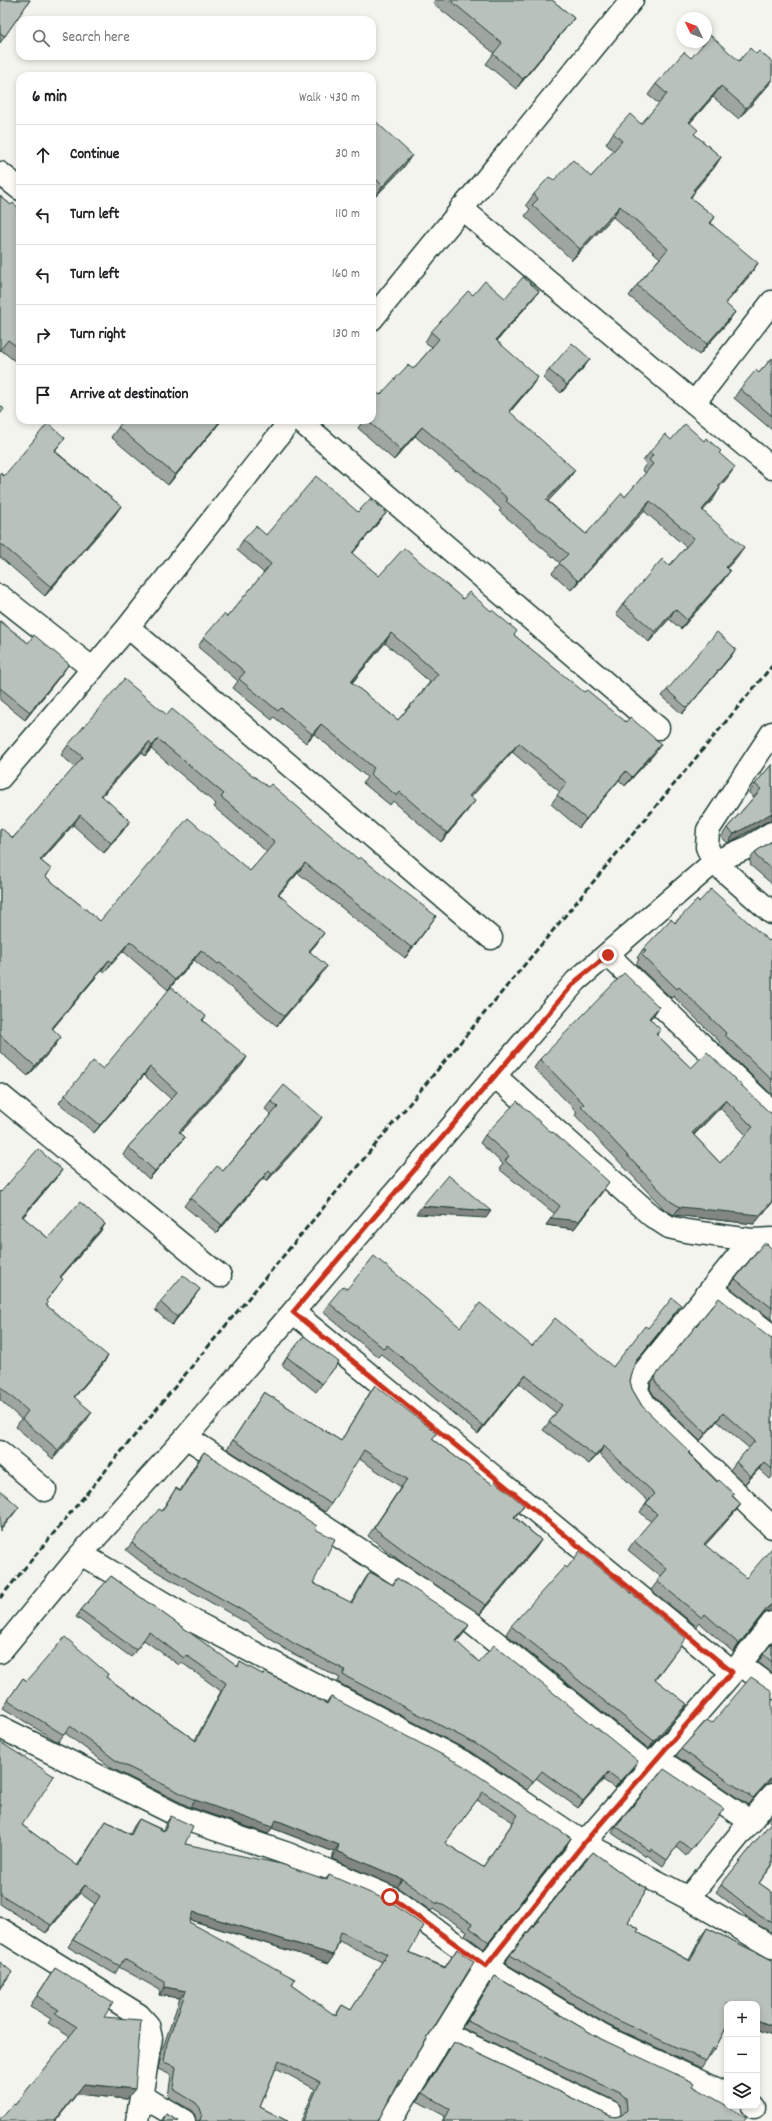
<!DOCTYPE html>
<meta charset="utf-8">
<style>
:root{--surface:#fff;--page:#f6f6f6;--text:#202124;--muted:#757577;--line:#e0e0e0}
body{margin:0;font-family:Dekko,sans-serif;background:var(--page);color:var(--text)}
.controls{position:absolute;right:12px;bottom:12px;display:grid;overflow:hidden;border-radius:8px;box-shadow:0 2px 6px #0003}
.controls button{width:36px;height:36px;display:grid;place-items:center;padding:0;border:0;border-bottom:1px solid var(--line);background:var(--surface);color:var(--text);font:20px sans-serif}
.compass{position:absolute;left:676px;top:12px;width:36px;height:36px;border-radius:50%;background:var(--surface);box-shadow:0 2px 6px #0003;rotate:313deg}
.stop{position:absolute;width:12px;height:12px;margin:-9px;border:3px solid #c8321e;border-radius:50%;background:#fff}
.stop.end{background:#c8321e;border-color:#fff;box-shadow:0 1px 4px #0008}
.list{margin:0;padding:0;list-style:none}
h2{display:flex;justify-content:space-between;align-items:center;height:52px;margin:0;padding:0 16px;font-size:17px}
h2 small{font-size:13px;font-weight:400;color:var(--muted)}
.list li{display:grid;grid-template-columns:26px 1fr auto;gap:12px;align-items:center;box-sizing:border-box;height:60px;padding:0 16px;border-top:1px solid var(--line)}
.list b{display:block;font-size:15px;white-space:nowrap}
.list em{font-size:13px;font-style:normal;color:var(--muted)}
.icon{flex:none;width:22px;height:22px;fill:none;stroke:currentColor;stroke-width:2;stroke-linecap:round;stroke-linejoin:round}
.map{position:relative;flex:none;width:772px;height:2121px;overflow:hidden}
.search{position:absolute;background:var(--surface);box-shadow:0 2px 6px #0003;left:16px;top:16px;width:360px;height:44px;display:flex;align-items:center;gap:10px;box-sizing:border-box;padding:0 14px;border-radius:12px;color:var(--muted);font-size:15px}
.panel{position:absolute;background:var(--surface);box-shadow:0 2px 6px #0003;left:16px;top:72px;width:360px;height:352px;border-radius:12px}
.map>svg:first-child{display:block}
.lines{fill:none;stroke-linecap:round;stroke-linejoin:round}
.minor-casing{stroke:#1f3d34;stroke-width:25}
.minor{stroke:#fdfcf7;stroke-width:22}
.rail{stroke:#1f3d34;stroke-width:3;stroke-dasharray:6 3;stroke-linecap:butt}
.wall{fill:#9fa6a1;stroke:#1f3d34;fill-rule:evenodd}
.shaded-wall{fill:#828783;stroke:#1f3d34}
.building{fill:#b9c1bb;stroke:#1f3d34;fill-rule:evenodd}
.route{stroke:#c8321e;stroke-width:5}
</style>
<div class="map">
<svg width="772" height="2121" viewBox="0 0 772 2121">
<rect width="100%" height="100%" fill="#f4f4ef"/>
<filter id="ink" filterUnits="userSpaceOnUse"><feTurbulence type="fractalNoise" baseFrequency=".025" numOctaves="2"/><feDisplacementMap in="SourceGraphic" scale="8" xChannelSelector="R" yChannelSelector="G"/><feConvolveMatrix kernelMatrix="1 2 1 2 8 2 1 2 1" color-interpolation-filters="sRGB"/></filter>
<g filter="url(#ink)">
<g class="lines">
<defs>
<path id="minor" d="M0 173 20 189
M461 208 772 468
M372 319 632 0
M694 403 772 302
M299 420 658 728
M0 596 93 669
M128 627 491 938
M772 733 708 830 707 847 714 862 772 913
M0 778 128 627 291 420
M608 955 772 1112
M495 1076 652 1216 669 1227 686 1231 751 1240 772 1239
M0 1095 220 1276
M751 1240 639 1378 637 1391 645 1405 772 1527
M712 1289 772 1336
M293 1312 732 1672
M186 1437 468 1620 650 1766
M0 1452 45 1490
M81 1554 197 1623 465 1763 584 1843 688 1898 772 1947
M0 1652 81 1554 186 1437 576 981 714 862 749 847 772 833
M740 1664 772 1688
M0 1727 185 1819 288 1854 390 1897 486 1966 602 2036 727 2094
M657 1758 751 1822
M688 1898 772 1795
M0 1929 139 2015 148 2025 151 2038 137 2121
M444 2033 610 2112
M142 2096 184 2121
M753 2106 754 2107
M390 2121 486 1966 584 1843 740 1664 772 1623"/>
</defs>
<use href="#minor" class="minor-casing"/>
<use href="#minor" class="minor"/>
<path class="rail" d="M0 1598 772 666"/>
</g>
<path class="wall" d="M0 0H30L0 43Z
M435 0H552L574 18 566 28 516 89 486 64 494 53 433 3Z
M756 54 772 62V81L739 119 713 97 690 123 694 134 721 157 714 168 695 190V191L691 198 715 217 711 223 751 274 725 304 735 312 727 323 699 355 629 296 637 285 660 258 613 217 572 260 525 216 530 209 526 205 534 194 554 180 591 177 614 151 606 144 613 133 641 124 659 104 648 95 656 84 691 58 739 61Z
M372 118 404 167 375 197 372 194Z
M0 196 11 205 20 209V365L1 350 0 351Z
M539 291 532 300 497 341 531 387 510 412 568 480 548 501 586 534 625 497 646 473 642 470 646 464 643 461 650 452 671 440 719 453 728 477 719 487 714 498 703 510 737 557 727 568 723 581 681 629 669 619 649 642 616 614 623 604 669 566 686 547 644 511 571 590 552 573 560 563 499 511 501 509 457 470 456 471 415 436 394 460 358 428 363 421 361 420H372L380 395 413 369 432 347 425 342 431 332 473 295 505 298Z
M772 358V430L734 398 740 389 759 373Z
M590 359 584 367 561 393 543 378 549 370Z
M124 420H222L168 485 111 437Z
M58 447 55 451 121 506 114 516 45 596 0 557V473L4 476Z
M358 512 386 513 379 522 352 554 379 576 463 599 514 635 655 753 625 786 619 780 579 828 551 804 560 792 512 752 471 797 468 810 441 842 393 801 390 805 363 783 367 777 314 734 306 743 274 717 272 720 233 688 238 681 198 647 204 637 227 617 264 573 237 550 243 540ZM385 643 430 682 398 720 352 683Z
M0 621 64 671 25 720 0 700Z
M732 655 682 714 662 696 667 690Z
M167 715 429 926 405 958 298 873 279 894 317 943 310 951 320 976 277 1026 213 973 211 974 194 960 168 990 123 951 105 972 102 970 52 1028 54 1047 28 1076 0 1052V829L13 838 75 767 61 755 68 745ZM151 749 216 804 214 807 267 852 250 871 100 921 46 877 51 869 41 861 73 825 104 853 123 831 102 796 142 752 145 756Z
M772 764V821L766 822 728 843 721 837 727 828 754 797 749 793 755 784Z
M772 841V884L750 865 751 863 749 861 755 852Z
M699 902 769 941 772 938V1095L719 1044 720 1042 673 996 671 998 636 964 639 959 637 958 643 949Z
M659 1007 653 1016 650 1019 661 1030 657 1035 691 1068 772 1114V1203L754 1224 674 1215 664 1209 575 1115 577 1112 534 1068 540 1059ZM720 1108 746 1135 720 1163 694 1135Z
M206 1016 203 1020 242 1065 180 1133 185 1137 179 1145 149 1179 123 1155 128 1147 171 1099 144 1075 94 1133 59 1103 65 1095 103 1069Z
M271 1101 317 1125 267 1181 263 1178 217 1233 184 1206 190 1198 223 1171 271 1114 265 1109Z
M485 1135 604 1190 574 1229 546 1225 555 1214 499 1169 503 1164 480 1143Z
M62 1170 56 1178 23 1217 48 1238 105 1224 100 1232 61 1277 57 1287 46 1301 47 1306 103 1364 74 1397 86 1421 53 1459 16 1427 21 1419 0 1400V1191L1 1192Z
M772 1249V1320L729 1287 735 1279Z
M347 1289 460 1327 613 1367 648 1328 675 1313 635 1364 630 1381 632 1389 642 1406 689 1453 741 1504 735 1512 705 1545 768 1611 762 1615 733 1652 699 1622 696 1626 651 1590 661 1577 628 1550 634 1541 651 1522 640 1512 648 1501 599 1454 589 1464 543 1430 556 1413 519 1383 478 1434 381 1354 378 1357 323 1312 329 1303Z
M195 1296 172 1325 155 1310 160 1302Z
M770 1338 772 1339V1477L770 1479 759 1469 745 1484 730 1470 736 1462 749 1448 717 1421 700 1441 655 1397 650 1389 651 1383 656 1375Z
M287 1357 339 1362 316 1392 282 1365Z
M375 1385 432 1439 492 1484 524 1505 515 1517 541 1540 535 1549 480 1614 404 1564 368 1536 401 1487 358 1458 331 1504 325 1512 227 1449 264 1392 341 1441 369 1394Z
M204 1452 315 1529 313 1583 351 1603 365 1579 370 1572 392 1585 397 1578 464 1633 456 1642 479 1662 633 1768 615 1788 603 1780 578 1808 536 1778 527 1790 471 1752 337 1682 340 1678 288 1651 247 1623 145 1565 126 1550 132 1543 162 1510 176 1488 180 1491 198 1460Z
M111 1576 237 1667 240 1662 263 1675 265 1672 326 1703 331 1697 571 1838 566 1846 484 1949 465 1935 467 1931 433 1909 431 1911 397 1887 332 1859 334 1852 272 1828 268 1834 190 1807 113 1769 65 1733 58 1742 3 1708 23 1678 27 1681 108 1674 106 1677 195 1740 221 1691 181 1662 179 1665 144 1640 131 1657 76 1617 81 1610ZM477 1800 513 1822 483 1867 445 1843Z
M511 1626 680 1646 655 1680 687 1704 682 1712 649 1749 506 1634Z
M772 1643V1673L758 1662Z
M712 1723 767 1784 748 1805 676 1756 681 1749Z
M0 1742 22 1825 77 1866 106 1821 130 1834 134 1826 139 1819 163 1830 166 1823 171 1816 185 1844 326 1879 329 1875 409 1952 445 1967 457 1949 401 2081 395 2088 378 2121H301L315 2089 276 2068 260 2107 287 2121H196L195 2115 191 2110 168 2097 171 2075 158 2069 162 2050 180 1998 159 1995 160 1990 119 1967 115 1974 68 1947 95 1904 80 1893 46 1933 0 1904ZM190 1920 329 1963 334 1955 339 1941 382 1962 351 2010 342 2005 335 2016 292 1985 189 1922Z
M772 1814V1866L759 1883 772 1892V1933L755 1923 716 1892 721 1885 771 1823 768 1820Z
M719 1815 686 1856 676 1847 663 1866 647 1855 646 1857 612 1833 616 1826Z
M593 1852 628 1878 647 1888 628 1922 639 1929 637 1932 689 1960 702 1935 707 1928 772 1960V2035L757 2029V2004H727V2026L715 2049 710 2056H709L701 2068 608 2025 505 1963 510 1955Z
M55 1968 104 2017 127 2099 77 2094 15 2105 70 2037 48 2023 51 2019 30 2006Z
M495 1976 601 2039 693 2086 744 2121H442L445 2116 417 2101 454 2042 610 2116 616 2117 621 2115 620 2105 615 2101 462 2028Z
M166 2114 179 2121H161Z"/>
<path class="shaded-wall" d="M574 18 566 28 516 89 523 79Z
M772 79V81L739 119 746 108Z
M721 86 713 97 681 133 689 122Z
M412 155 404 167 375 197 383 186Z
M721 157 714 168 686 200 693 190Z
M620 206 613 217 572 260 580 249Z
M758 263 751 274 717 314 725 303Z
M539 291 532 300 489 350 496 340Z
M735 312 727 323 699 355 707 344Z
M590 359 584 367 561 393 567 385Z
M538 377 531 387 502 421 509 411Z
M221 420H222L168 485 175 475Z
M422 427 415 436 394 460 401 450Z
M65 438 58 447 48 460 54 451Z
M735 467 728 477 712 496 718 486Z
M575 470 568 480 540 510 546 500Z
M720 488 714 498 696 519 702 510Z
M650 501 644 511 571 590 578 581Z
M121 506 114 516 45 596 51 587Z
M386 513 379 522 345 562 352 553Z
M744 547 737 557 719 577 726 567Z
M730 571 723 581 681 629 687 620Z
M675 609 669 619 649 642 655 632Z
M391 633 385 643 345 691 351 682Z
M736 649 732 655 682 714 687 708Z
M69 664 64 671 25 720 30 712Z
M321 724 314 734 306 743 312 734Z
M158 739 151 749 145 756 152 746Z
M149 742 142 752 94 805 101 795Z
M519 743 512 752 463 806 469 796Z
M661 744 655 753 625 786 632 777Z
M626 771 619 780 579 828 586 819Z
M475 801 468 810 441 842 447 833Z
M772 813V821L766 822 728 843 734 834Z
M80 815 73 825 33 870 40 860Z
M130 821 123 831 104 853 111 843Z
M305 863 298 873 271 904 278 894Z
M436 916 429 926 405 958 412 948Z
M324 933 317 943 302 961 309 951Z
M130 941 123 951 105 972 112 962Z
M201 950 194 960 168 990 175 980Z
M109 960 102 970 45 1038 52 1028Z
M327 966 320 976 277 1026 284 1016Z
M659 1007 653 1016 642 1026 649 1018Z
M61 1037 54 1047 28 1076 35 1066Z
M247 1057 242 1065 174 1140 179 1132Z
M150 1067 144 1075 94 1133 100 1125Z
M726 1100 720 1108 686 1142 692 1133Z
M322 1117 317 1125 267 1181 272 1173Z
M185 1137 179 1145 149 1179 155 1171Z
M62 1170 56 1178 17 1224 22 1216Z
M269 1170 263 1178 217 1233 222 1225Z
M609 1182 574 1229 546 1225 551 1218Z
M772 1201V1203L754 1224 674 1215 680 1207Z
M422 1206 491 1211 486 1218 416 1214Z
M105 1224 100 1232 54 1285 60 1277Z
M200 1289 195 1296 172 1325 177 1317Z
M681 1305 675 1313 629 1370 635 1362Z
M108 1356 103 1364 68 1405 74 1397Z
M525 1375 519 1383 478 1434 483 1426Z
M92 1412 86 1421 53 1459 58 1450Z
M723 1413 717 1421 700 1441 706 1433Z
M604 1446 599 1454 589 1464 595 1456Z
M764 1462 759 1469 745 1484 751 1476Z
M741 1504 735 1512 699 1552 704 1544Z
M524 1505 518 1513 508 1525 514 1517Z
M19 1507 13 1515 0 1531V1529Z
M541 1540 535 1549 480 1614 486 1605Z
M772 1604V1612L768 1611 762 1615 733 1652 768 1607Z
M469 1625 464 1633 450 1649 456 1641Z
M687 1704 682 1712 649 1749 654 1741Z
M638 1761 633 1768 615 1788 620 1781Z
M608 1772 603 1780 578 1808 583 1801Z
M772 1777V1783L767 1784 748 1805 753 1798Z
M195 1800 276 1820 339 1845 334 1852 272 1828 268 1834 190 1807Z
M571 1838 566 1846 484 1949 489 1942Z
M337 1851 402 1879 397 1887 332 1859Z
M85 1885 80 1893 46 1933 51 1925Z
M193 1912 334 1955 329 1963 188 1919Z
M12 1972 4 1983 0 1988V1986Z
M165 1987 186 1991 180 1998 159 1995Z
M757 2020 772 2026V2035L757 2029Z
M84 2084 135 2089 127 2099 77 2094 56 2121H55Z"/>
<path class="building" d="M0 0H30L5 36 0 33Z
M450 0H552L574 18 523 79 493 54 502 43Z
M710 35 739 61 750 48 756 54 759 51 772 62V79L746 108 721 86 689 122 698 130 694 134 721 157 693 190 695 191 690 197 715 217 710 223 758 263 725 303 735 312 707 344 637 285 668 249 620 206 580 249 532 205 538 199 534 194 549 177 554 180 573 160 591 177 622 141 613 133 630 114 641 124 667 94 656 84 684 52 691 58 705 42H706V40Z
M372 118 412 155 383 186 372 175Z
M0 196 11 205 13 203 20 209V349L8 340 0 350Z
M523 277 539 291 496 340 538 377 509 411 575 470 546 500 586 534 622 493 625 497 653 464 649 460 653 455 650 452 665 434 671 440 685 424 704 441 706 438 721 451 719 453 735 467 718 486 720 488 702 510 744 547 726 567 730 571 687 620 675 609 655 632 623 604 662 559 669 566 694 538 650 501 578 581 559 563 568 554 506 501 508 499 464 460 463 461 422 427 401 450 367 420H372V396L376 392 380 395 408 365 413 369 439 339 431 332 468 291 473 295 485 281 505 298Z
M572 343 590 359 567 385 549 370Z
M772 358V416L740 389 756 370 759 373Z
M0 405 4 409 0 414Z
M124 420H221L175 475 118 427Z
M48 423 65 438 54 451 121 506 51 587 0 543V473L4 476Z
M316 476 358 512 370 499 386 513 352 553 379 576 404 548 463 599 469 592 491 611 492 610 517 631 514 635 584 692 587 690 626 722 630 717 661 744 632 777 626 771 586 819 557 795 567 783 519 743 469 796 475 801 447 833 400 792 397 796 370 774 374 768 321 724 312 734 281 708 278 711 239 679 245 672 204 637 224 614 227 617 271 564 243 540 256 526 266 535ZM391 633 438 674 398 720 351 682Z
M0 621 28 643 34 635 69 664 30 712 0 688Z
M717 632 736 649 687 708 667 690Z
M124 679 167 715 172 709 244 769 268 787 271 784 358 859 360 857 436 916 412 948 305 863 278 894 324 933 309 951 327 966 284 1016 220 963 218 964 201 950 175 980 130 941 112 962 109 960 52 1028 61 1037 35 1066 0 1035V829L1 828 13 838 83 757 68 745ZM158 739 224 794 221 797 275 842 250 871 188 818 100 921 45 876 51 869 40 860 80 815 111 843 130 821 101 795 149 742 152 746Z
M772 764V813L734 834 727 828 761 789 755 784Z
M772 841V870L756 856 757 854 755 852Z
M711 889 769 941 772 938V1080L725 1035 726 1033 679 987 677 989 642 955 646 951 643 949 671 919 675 923 697 900 699 902Z
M624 973 659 1007 649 1018 661 1030 656 1034 691 1068 707 1052 769 1112 772 1114V1201L760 1215 680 1207 670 1201 581 1106 584 1104 540 1059ZM726 1100 753 1127 720 1163 692 1133Z
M171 987 206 1016 202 1020 247 1057 179 1132 185 1137 155 1171 128 1147 177 1092 150 1067 100 1125 65 1095 93 1061 103 1069Z
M284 1085 322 1117 272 1173 269 1170 222 1225 190 1198 217 1166 223 1171 278 1107 271 1101Z
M517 1101 552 1133 553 1132 609 1182 579 1221 551 1218 560 1206 505 1161 509 1156 485 1135Z
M38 1149 62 1170 22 1216 48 1238 80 1202 105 1224 60 1277 63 1279 46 1301 48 1303 46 1305 108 1356 74 1397 92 1412 58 1450 22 1419 28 1411 0 1387V1191L1 1192Z
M448 1175 491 1211 422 1206Z
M763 1244H767L772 1249V1308L735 1279Z
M374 1256 460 1327 480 1303 532 1346 555 1318 613 1367 645 1326 648 1328 672 1298 681 1305 635 1362 630 1381 632 1389 642 1406 690 1452 688 1453 717 1482 719 1480 734 1494 732 1496 741 1504 704 1544 746 1578 772 1548V1604L768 1607 739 1644 705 1614 702 1618 657 1581 667 1569 634 1541 657 1514 646 1503 655 1494 604 1446 595 1456 549 1422 562 1405 525 1375 483 1426 387 1345 384 1349 329 1303 343 1286 347 1289Z
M183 1275 200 1289 177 1317 160 1302Z
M719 1298 770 1338 772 1339V1469L764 1462 751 1476 736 1462 755 1441 723 1413 706 1433 660 1389 655 1381 656 1375Z
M304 1336 339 1362 322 1384 287 1357Z
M375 1385 437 1433 432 1439 492 1484 495 1481 524 1505 514 1517 541 1540 486 1605 410 1555 374 1528 407 1479 364 1450 331 1504 233 1440 264 1392 341 1441Z
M204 1452 317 1526 315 1529 335 1539 313 1583 352 1603 370 1572 393 1585 397 1578 469 1625 456 1641 479 1662 494 1645 638 1761 620 1781 608 1772 583 1801 542 1771 533 1782 476 1744 343 1675 345 1670 293 1643 252 1616 150 1558 132 1543 159 1509 162 1511 176 1488 181 1491Z
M0 1490 19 1507 0 1529Z
M580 1551 686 1638 655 1679 687 1704 654 1741 511 1626 565 1566 567 1568Z
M111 1576 238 1667 240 1662 264 1675 265 1672 327 1704 331 1697 464 1766 571 1838 489 1942 470 1928 472 1923 438 1902 437 1904 402 1879 337 1851 339 1845 276 1820 273 1827 195 1800 118 1762 70 1726 64 1735 8 1700 23 1678 27 1681 65 1637 108 1674 106 1677 196 1741 226 1683 186 1655 184 1658 149 1632 136 1650 81 1610ZM483 1792 518 1815 483 1867 445 1843Z
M772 1643V1662L763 1654Z
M751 1677 772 1691V1777L753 1798 681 1749 707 1720 712 1723Z
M0 1742 54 1776 22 1825 78 1866 106 1821 131 1835 139 1819 164 1831 171 1816 193 1826 185 1844 281 1864 327 1880 329 1875 389 1901 424 1926 409 1952 445 1968 457 1949 474 1962 401 2081 399 2080 378 2121H303L320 2082 279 2060 260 2107 287 2121H198L200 2120 202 2114 200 2108 196 2103 173 2089 176 2067 164 2062 167 2043 186 1991 165 1987V1982L124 1959 120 1966 73 1940 100 1896 85 1885 51 1925 0 1894ZM193 1912 334 1955 341 1932 387 1954 351 2010 342 2005 336 2016 292 1985 295 1979 189 1922Z
M664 1769 724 1809 691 1850 680 1841 667 1860 651 1849 650 1851 616 1826Z
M772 1821V1865L759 1883 772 1892V1922L760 1916 721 1885Z
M593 1852 628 1878 647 1888 628 1922 639 1929 637 1932 690 1961 707 1928 772 1960V2026L757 2020V2004H727V2026L715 2049 713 2048 706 2061 613 2018 510 1955Z
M0 1962 12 1972 0 1986Z
M55 1968 113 2003 104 2017 141 2020 135 2089 84 2084 55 2121H0V2119L13 2104 15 2105 77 2027 55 2013 59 2010 37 1996Z
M495 1976 601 2039 695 2083 693 2086 746 2117 744 2121H444L450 2109 422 2093 454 2042 610 2116 616 2117 622 2115 627 2110 626 2098 620 2093 467 2021Z
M166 2114 179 2121H163Z"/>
</g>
<g class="lines" filter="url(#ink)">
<path class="route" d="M390 1897 486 1966 584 1843 732 1672 293 1312 576 981 608 955"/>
</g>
</svg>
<div class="controls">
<button>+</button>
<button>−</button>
<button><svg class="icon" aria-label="layers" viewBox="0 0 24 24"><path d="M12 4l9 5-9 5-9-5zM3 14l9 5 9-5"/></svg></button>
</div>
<svg class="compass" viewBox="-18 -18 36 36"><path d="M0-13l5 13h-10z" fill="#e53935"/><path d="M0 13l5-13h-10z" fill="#757577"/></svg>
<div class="stop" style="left:390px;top:1897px"></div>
<div class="stop end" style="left:608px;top:955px"></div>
<div class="search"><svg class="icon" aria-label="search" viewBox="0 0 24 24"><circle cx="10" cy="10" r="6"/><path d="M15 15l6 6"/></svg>Search here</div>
<section class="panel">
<h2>6 min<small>Walk · 430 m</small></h2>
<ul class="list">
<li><svg class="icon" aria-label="ahead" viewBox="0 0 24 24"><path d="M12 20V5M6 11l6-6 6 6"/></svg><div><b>Continue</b></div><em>30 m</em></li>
<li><svg class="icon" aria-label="left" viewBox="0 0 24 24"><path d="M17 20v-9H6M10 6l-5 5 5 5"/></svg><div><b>Turn left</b></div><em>110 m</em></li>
<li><svg class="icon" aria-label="left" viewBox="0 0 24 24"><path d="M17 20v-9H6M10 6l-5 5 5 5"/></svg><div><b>Turn left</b></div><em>160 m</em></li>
<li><svg class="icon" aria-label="right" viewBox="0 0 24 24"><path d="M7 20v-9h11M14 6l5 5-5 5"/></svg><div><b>Turn right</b></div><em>130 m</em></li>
<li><svg class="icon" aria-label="arrive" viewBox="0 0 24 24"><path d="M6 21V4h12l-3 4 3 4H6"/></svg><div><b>Arrive at destination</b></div></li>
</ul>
</section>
</div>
